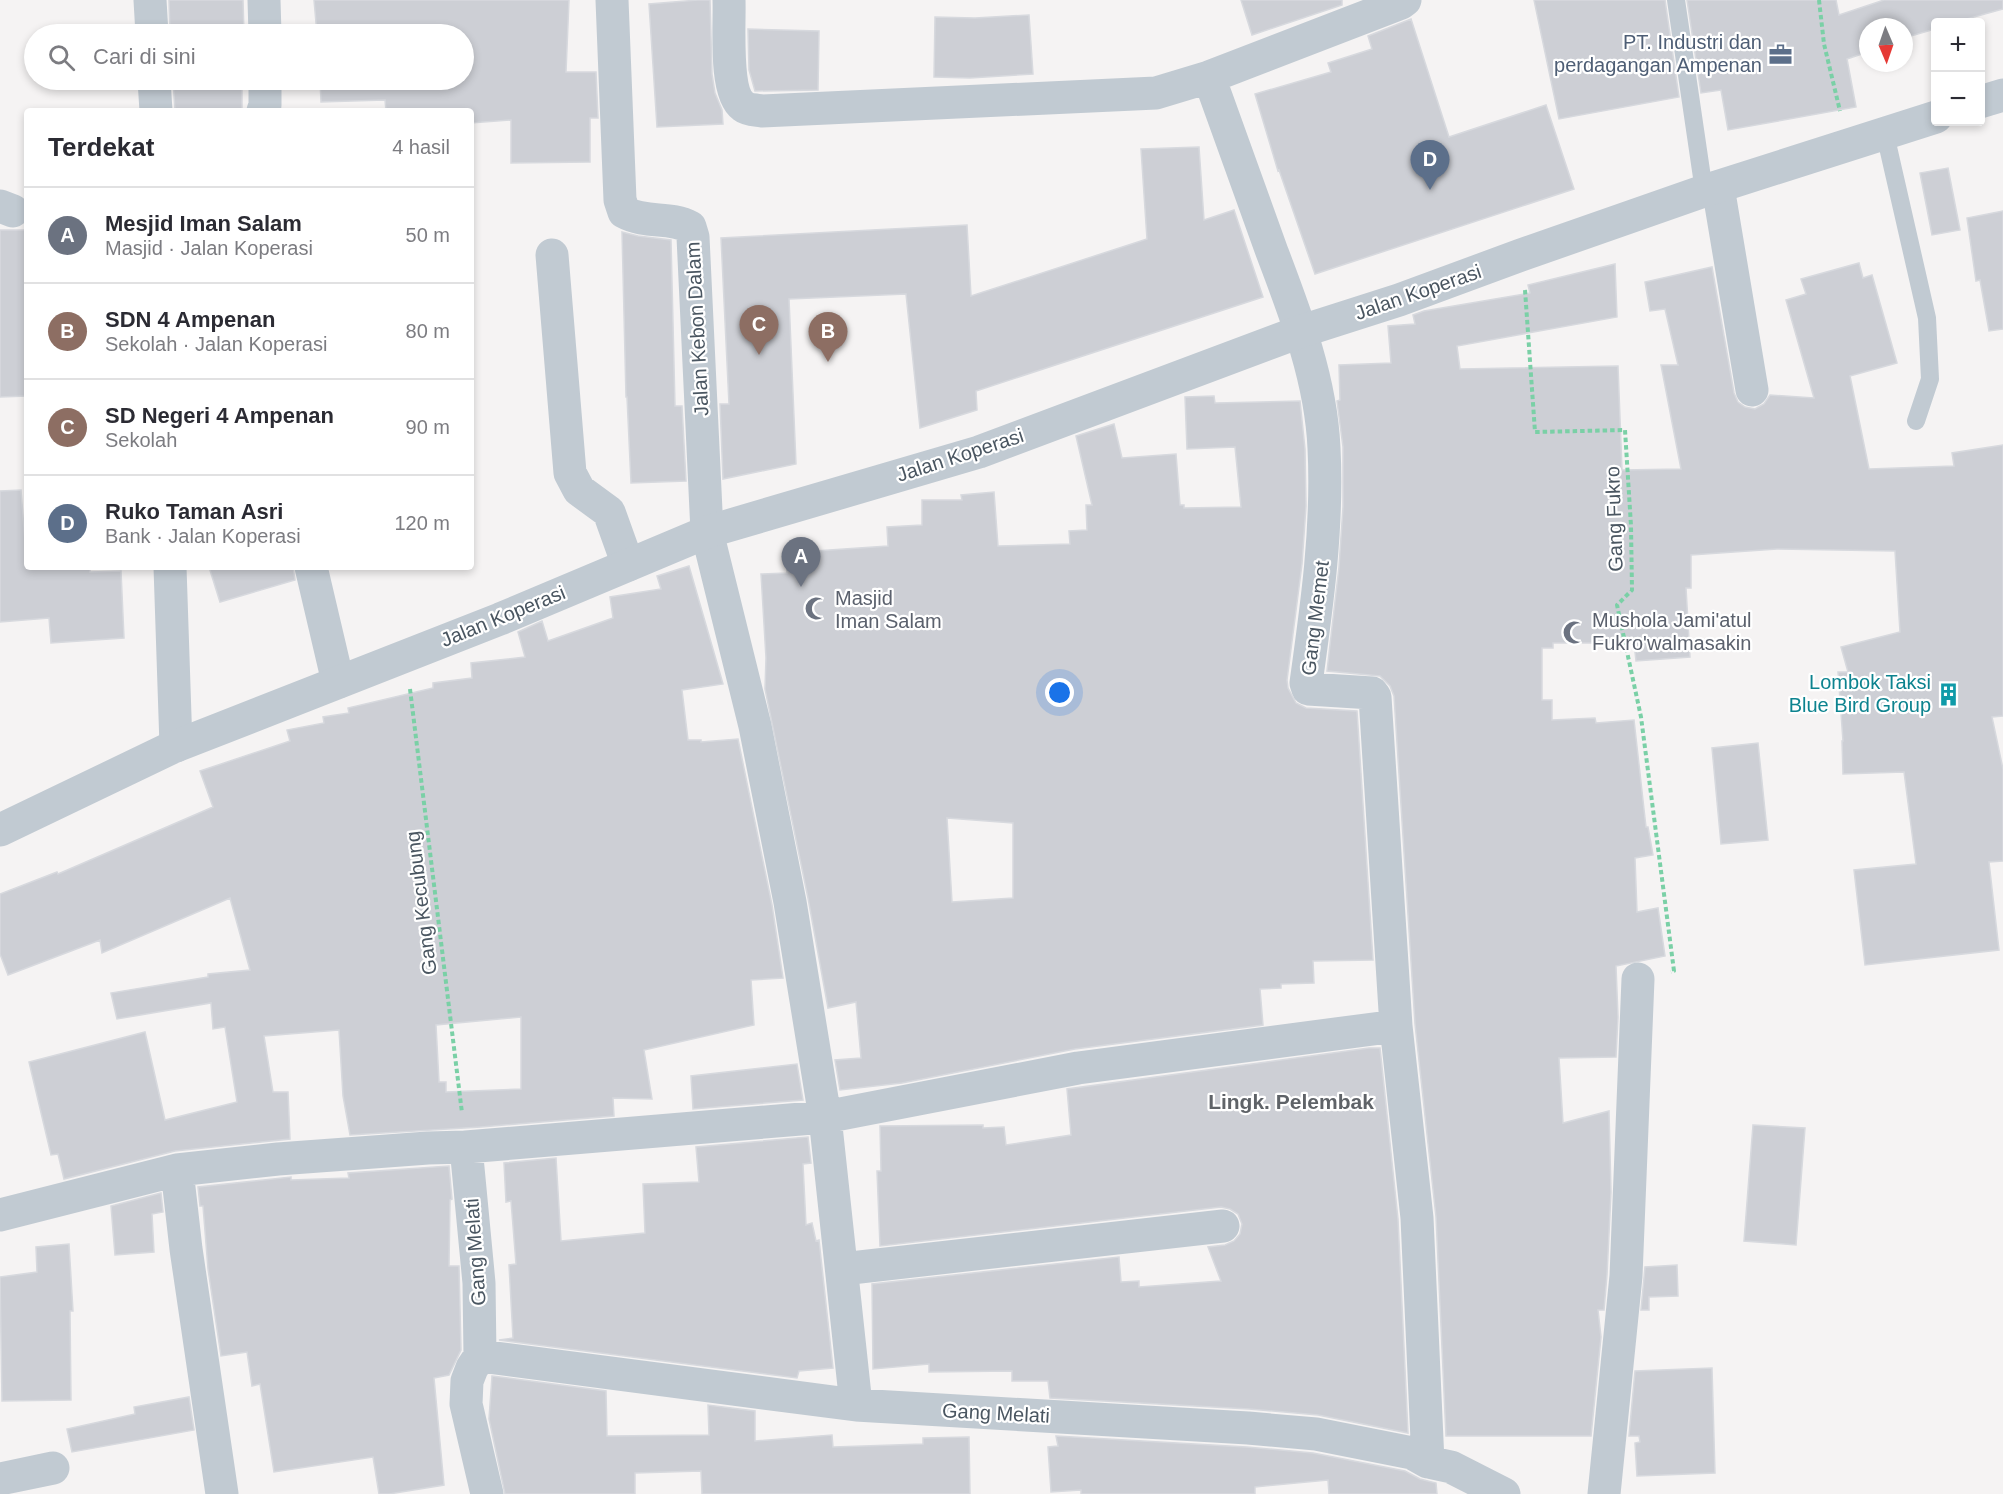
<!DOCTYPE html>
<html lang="id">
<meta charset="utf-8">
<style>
:root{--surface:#fff;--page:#f7f7f7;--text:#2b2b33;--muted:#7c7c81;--line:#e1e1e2;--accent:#1a73e8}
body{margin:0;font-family:Helvetica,sans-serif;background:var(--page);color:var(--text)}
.controls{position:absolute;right:18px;top:18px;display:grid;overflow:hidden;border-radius:6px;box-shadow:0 3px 9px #0003}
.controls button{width:54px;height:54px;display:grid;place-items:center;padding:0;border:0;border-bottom:2px solid var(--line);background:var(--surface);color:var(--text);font:30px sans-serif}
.compass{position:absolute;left:1859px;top:18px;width:54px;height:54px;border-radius:50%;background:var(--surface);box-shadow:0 3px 9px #0003;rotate:178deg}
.you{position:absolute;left:1060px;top:693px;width:21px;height:21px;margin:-15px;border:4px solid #fff;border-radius:50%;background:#1a73e8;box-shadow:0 0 0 9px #1a73e833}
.badge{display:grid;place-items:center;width:39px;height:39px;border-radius:50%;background:var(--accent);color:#fff;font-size:20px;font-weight:700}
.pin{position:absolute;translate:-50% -50px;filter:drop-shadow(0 2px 3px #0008)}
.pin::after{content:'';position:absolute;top:32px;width:21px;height:18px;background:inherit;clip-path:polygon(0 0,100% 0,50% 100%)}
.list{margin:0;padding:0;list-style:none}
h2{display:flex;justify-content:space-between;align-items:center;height:78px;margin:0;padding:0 24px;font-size:26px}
h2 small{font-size:20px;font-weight:400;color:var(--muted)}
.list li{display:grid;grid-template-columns:39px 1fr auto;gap:18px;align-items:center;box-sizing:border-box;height:96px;padding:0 24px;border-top:2px solid var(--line)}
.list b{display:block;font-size:22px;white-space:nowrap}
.list p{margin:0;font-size:20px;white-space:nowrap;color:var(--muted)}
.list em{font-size:20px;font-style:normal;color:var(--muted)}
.icon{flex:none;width:33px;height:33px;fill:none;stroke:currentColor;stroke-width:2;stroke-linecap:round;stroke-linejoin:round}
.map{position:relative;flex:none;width:2003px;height:1494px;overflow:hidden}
.search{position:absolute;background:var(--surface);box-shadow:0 3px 9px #0003;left:24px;top:24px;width:450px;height:66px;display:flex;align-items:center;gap:15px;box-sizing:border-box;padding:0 21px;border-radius:33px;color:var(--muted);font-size:22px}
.panel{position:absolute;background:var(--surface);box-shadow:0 3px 9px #0003;left:24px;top:108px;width:450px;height:462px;border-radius:6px}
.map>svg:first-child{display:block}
.building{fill:#cdcfd5;stroke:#d7d9de;stroke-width:1.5;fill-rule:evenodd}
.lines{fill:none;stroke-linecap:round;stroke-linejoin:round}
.path{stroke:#7ad0a6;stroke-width:4;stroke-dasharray:4.5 3;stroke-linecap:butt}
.service{stroke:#c1cad2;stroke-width:18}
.minor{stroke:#c1cad2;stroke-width:33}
.tertiary{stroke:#c1cad2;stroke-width:33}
.labels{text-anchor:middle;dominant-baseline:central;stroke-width:4.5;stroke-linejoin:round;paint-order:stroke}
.service-label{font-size:20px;fill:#4e5e75;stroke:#fff;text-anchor:end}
.street-label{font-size:20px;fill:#4a5661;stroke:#fff}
.worship-label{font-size:20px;fill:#5b616d;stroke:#fff;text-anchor:start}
.culture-label{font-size:20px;fill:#0d838f;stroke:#fff;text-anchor:end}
.neighbourhood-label{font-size:21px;font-weight:bold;fill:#5f6368;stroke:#fff}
</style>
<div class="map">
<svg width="2003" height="1494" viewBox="0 0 2003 1494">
<rect width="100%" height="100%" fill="#f5f3f3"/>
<path class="building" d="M169 0H243L244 34H170Z
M314 0H569L566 72H596L598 118H590V162L511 163V120L471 123V111H386L385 100 321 102 320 80H464V34H317Z
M698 0H710L712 74 715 93 722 110 723 124 657 127 649 4Z
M1241 0H1342V5L1252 35Z
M1534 0H1665L1679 97 1559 119Z
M1687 0H1836L1839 15 1884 0H2003V9L1956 22H1935V29L1904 38V41V27H1868V52L1847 59 1856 107 1728 130 1721 90 1701 93Z
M1029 15 1033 74 970 78 934 77 935 17 975 18Z
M1411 19 1449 137 1546 105 1574 189 1315 274 1279 170 1278 171 1255 94 1331 72 1328 63 1372 49 1368 36Z
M748 29 819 31 818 90 755 91 749 70Z
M173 80H242V111H175Z
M1199 147 1204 220 1234 210 1263 297 976 391 977 410 920 428 906 294 789 299 796 464 723 479 720 404H729L721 238 967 225 971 296 1147 239 1141 149Z
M1948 168 1960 230 1932 235 1920 173Z
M2003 211V329L1989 331 1980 280 1976 281 1967 218Z
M0 230H27V396L0 397Z
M622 232 638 236 671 240 675 406H682L686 481 631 483 627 397H626Z
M1859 263 1863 278 1872 275 1897 363 1850 376 1869 469 1954 466 1952 453 2003 445V716L1992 717 2003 769V861L1989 862 1999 950 1865 965 1854 870 1916 864 1904 772 1843 774 1842 741H1843L1838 672H1848L1841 647 1900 632 1895 551 1777 549 1691 555V588H1686L1690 657 1636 661 1634 643H1553V648H1542V700H1552V720L1595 718 1596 723 1634 720 1646 827H1648L1653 855 1635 858 1637 912 1658 908 1665 956 1616 966 1618 1017 1616 1057 1559 1058 1563 1123 1609 1111 1611 1192 1607 1275 1604 1310H1598L1601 1337 1591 1436H1446L1436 1217 1415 1024 1394 696 1390 686 1380 676 1327 671 1339 567 1343 507V447L1337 401 1340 400 1339 365 1391 363 1388 326 1415 324 1413 315 1424 311 1530 293 1528 285 1615 264 1617 317 1457 346 1460 369 1618 366 1622 470 1681 469 1661 365H1678L1665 309 1650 311 1645 282 1712 267 1734 393 1738 402 1745 407 1755 409 1764 404 1770 395 1814 398 1786 300 1806 294 1801 279Z
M1214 396 1215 403 1300 401 1305 449 1306 506 1302 564 1287 680 1288 688 1296 703 1306 708 1357 711 1373 960 1313 961 1314 983 1281 984V988L1260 989 1263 1025 1075 1049 902 1083 840 1090 835 1060 861 1058 856 1002 828 1008 808 898 765 689 766 658 761 574 787 573 786 553 888 546 887 527 922 525V500H962L961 495 994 492 998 546 1070 544 1069 531 1087 530 1086 505H1092L1076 436 1114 424 1122 458 1176 454 1180 505H1184V508L1241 507 1235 447 1187 449 1185 397ZM947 818 1013 823V898L952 902Z
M21 490 27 567H90V572L121 571 124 638 51 643 49 618 0 622V491Z
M689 566 723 684 682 690 688 740H701V742L738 739 772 905 783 978 751 980 754 1025 644 1050 652 1099 613 1098 614 1116 481 1127 350 1135 343 1096 339 1030 264 1036 273 1092H288L290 1139 175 1151 64 1179 58 1154 51 1155 29 1062 145 1032 165 1120 237 1102 225 1027 213 1029 211 1003 117 1019 111 993 208 977V974L250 970 230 898 102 953 100 940 8 975 0 954V894L57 872 58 874 213 807 200 771 290 741 287 730 324 723 323 717 349 713 348 708 433 688V683L472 678 471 663 525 657 518 632 542 621 548 641 613 618 610 597 661 589 657 576ZM521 1017V1089L446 1092V1082H439L436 1025Z
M209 567H293L295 580 220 602Z
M1758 743 1768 840 1721 844 1712 748Z
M1369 1048H1380L1398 1219 1408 1433 1318 1415 1249 1409 1050 1398 1048 1381H1012V1371L929 1372V1364L873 1369 872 1284 1119 1257 1121 1282 1139 1281V1287L1221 1281 1208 1247 1225 1245 1234 1241 1240 1234 1242 1224 1238 1214 1230 1209 1221 1207 880 1246 877 1171H881L880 1126 983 1125V1128L1004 1127 1006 1145 1071 1135 1067 1089Z
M797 1064 803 1100 693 1109 691 1076Z
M1753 1125 1805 1128 1796 1245 1744 1241Z
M808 1137 811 1163 803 1164 806 1225 812 1223 816 1241 819 1240 833 1368 799 1371 797 1378 499 1340 513 1338 509 1265 516 1264 511 1201 506 1202 504 1163 556 1158 561 1241 645 1233 643 1184 699 1182 696 1147Z
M449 1166 452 1199 450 1200 449 1266H459L461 1350 449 1375 434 1378 444 1485 389 1494H379L373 1457 274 1472 260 1384 252 1386 247 1352 221 1356 208 1269 203 1206H200L198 1187 291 1177V1180L349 1178 348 1173Z
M161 1193 163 1212 152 1214 154 1252 115 1255 111 1206Z
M69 1244 73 1311H70L71 1400 2 1401 0 1277 37 1272 36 1247Z
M1677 1265 1678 1296 1649 1297V1310H1641L1645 1267Z
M1712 1368 1715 1473 1637 1476 1635 1443 1640 1442 1639 1436H1629L1635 1371Z
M492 1376 606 1391 607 1436 709 1435 708 1405 755 1411V1441L832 1435 833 1447 923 1444V1438L969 1437 970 1494H702L701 1471 635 1473V1494H505L489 1419Z
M189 1397 194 1430 72 1452 67 1429 135 1414 134 1407Z
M1056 1436 1247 1447 1313 1453 1405 1471 1420 1479 1436 1483 1437 1494H1329L1328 1480 1255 1487V1494H1081V1490L1051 1492 1048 1447 1058 1446Z"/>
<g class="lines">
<path class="path" d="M1819 0 1824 44 1840 111
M1525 290 1535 432 1625 430 1631 526 1632 590 1617 605 1641 717 1674 971 1671 972
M410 689 462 1113"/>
<path class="service" d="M1676 0 1704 191
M1885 134 1927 318 1930 379 1916 421"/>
<path class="minor" d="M150 0 152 34
M264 0 265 34
M612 0 620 200 624 212C646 224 670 216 690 227L693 237 707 532 755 726 790 902 825 1117 856 1405
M729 0C730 24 724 92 743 106 748 110 756 110 762 111L1156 93 1209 77 1401 3 1405 0
M1209 77C1230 135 1251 194 1272 252 1296 315 1321 380 1324 448 1328 527 1317 605 1306 683L1308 689 1372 693 1375 697 1396 1026 1417 1218 1428 1462
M154 80 156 111
M263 111 265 105V80
M1718 187 1752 390
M0 206 13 211
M552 255 570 473 579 490 609 512 628 565
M170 567 176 746
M311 567 338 682
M466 1147 479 1283 480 1356 472 1368 467 1381 466 1404 487 1494
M177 1170 186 1249 222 1494
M0 1215 177 1170 278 1159 428 1148 466 1147 825 1117 1078 1068 1396 1026
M842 1269 1223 1226
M480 1356 856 1405 1248 1428 1316 1434 1412 1453 1428 1462 1451 1467 1504 1494
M0 1479 53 1468
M1604 1494 1626 1276 1638 979"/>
<path class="tertiary" d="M1980 102 2003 95
M0 830 171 748 500 619 707 532 979 452 1302 331 1399 300 1521 255 1704 191 1936 117"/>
</g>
<defs>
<symbol id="office-bare" viewBox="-9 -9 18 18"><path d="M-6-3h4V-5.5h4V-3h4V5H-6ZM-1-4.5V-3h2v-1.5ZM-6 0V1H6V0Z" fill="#5c6f8a" stroke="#fff" stroke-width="2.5" paint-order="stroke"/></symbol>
<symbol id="mosque-bare" viewBox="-9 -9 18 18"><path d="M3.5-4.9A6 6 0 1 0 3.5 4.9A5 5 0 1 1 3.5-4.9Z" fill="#6b7280" stroke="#fff" stroke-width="2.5" paint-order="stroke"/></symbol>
<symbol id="building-bare" viewBox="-9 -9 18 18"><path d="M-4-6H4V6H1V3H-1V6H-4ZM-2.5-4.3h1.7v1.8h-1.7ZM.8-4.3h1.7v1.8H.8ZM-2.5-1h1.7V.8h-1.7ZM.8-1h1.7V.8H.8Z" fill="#0f9aa8" stroke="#fff" stroke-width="2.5" paint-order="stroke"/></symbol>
</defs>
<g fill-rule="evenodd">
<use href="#office-bare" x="1764" y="38" width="33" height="33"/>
<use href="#mosque-bare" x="800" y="592" width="33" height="33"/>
<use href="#mosque-bare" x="1558" y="616" width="33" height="33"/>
<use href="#building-bare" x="1932" y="678" width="33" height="33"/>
</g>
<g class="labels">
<g class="service-label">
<text x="1762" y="42">PT. Industri dan<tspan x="1762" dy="23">perdagangan Ampenan</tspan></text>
</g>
<g class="street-label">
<text transform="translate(1418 292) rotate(-19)">Jalan Koperasi</text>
<text transform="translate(697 329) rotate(-93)">Jalan Kebon Dalam</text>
<text transform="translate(960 455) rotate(-18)">Jalan Koperasi</text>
<text transform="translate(1614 519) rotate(-92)">Gang Fukro</text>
<text transform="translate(503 616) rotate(-22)">Jalan Koperasi</text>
<text transform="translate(1315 618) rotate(-83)">Gang Memet</text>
<text transform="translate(421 903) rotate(-97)">Gang Kecubung</text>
<text transform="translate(475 1252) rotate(-94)">Gang Melati</text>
<text transform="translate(996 1413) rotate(3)">Gang Melati</text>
</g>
<g class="worship-label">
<text x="835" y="598">Masjid<tspan x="835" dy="23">Iman Salam</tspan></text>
<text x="1592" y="620">Mushola Jami'atul<tspan x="1592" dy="23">Fukro'walmasakin</tspan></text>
</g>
<g class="culture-label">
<text x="1931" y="682">Lombok Taksi<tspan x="1931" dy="23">Blue Bird Group</tspan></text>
</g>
<g class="neighbourhood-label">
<text x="1291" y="1101">Lingk. Pelembak</text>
</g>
</g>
</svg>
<div class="controls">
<button>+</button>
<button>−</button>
</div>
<svg class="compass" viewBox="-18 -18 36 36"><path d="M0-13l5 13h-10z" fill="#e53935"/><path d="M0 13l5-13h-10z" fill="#7c7c81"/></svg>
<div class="you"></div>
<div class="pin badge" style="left:801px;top:587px;background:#6b7280">A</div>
<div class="pin badge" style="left:828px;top:362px;background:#8d6e63">B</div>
<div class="pin badge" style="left:759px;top:355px;background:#8d6e63">C</div>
<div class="pin badge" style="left:1430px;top:190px;background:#5c6f8a">D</div>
<div class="search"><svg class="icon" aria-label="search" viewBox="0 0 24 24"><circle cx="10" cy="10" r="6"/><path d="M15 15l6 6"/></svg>Cari di sini</div>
<section class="panel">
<h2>Terdekat<small>4 hasil</small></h2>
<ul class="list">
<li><span class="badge" style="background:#6b7280">A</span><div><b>Mesjid Iman Salam</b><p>Masjid · Jalan Koperasi</p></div><em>50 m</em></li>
<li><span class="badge" style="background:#8d6e63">B</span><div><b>SDN 4 Ampenan</b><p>Sekolah · Jalan Koperasi</p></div><em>80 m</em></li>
<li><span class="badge" style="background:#8d6e63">C</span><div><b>SD Negeri 4 Ampenan</b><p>Sekolah</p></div><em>90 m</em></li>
<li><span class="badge" style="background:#5c6f8a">D</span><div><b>Ruko Taman Asri</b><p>Bank · Jalan Koperasi</p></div><em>120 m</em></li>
</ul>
</section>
</div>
